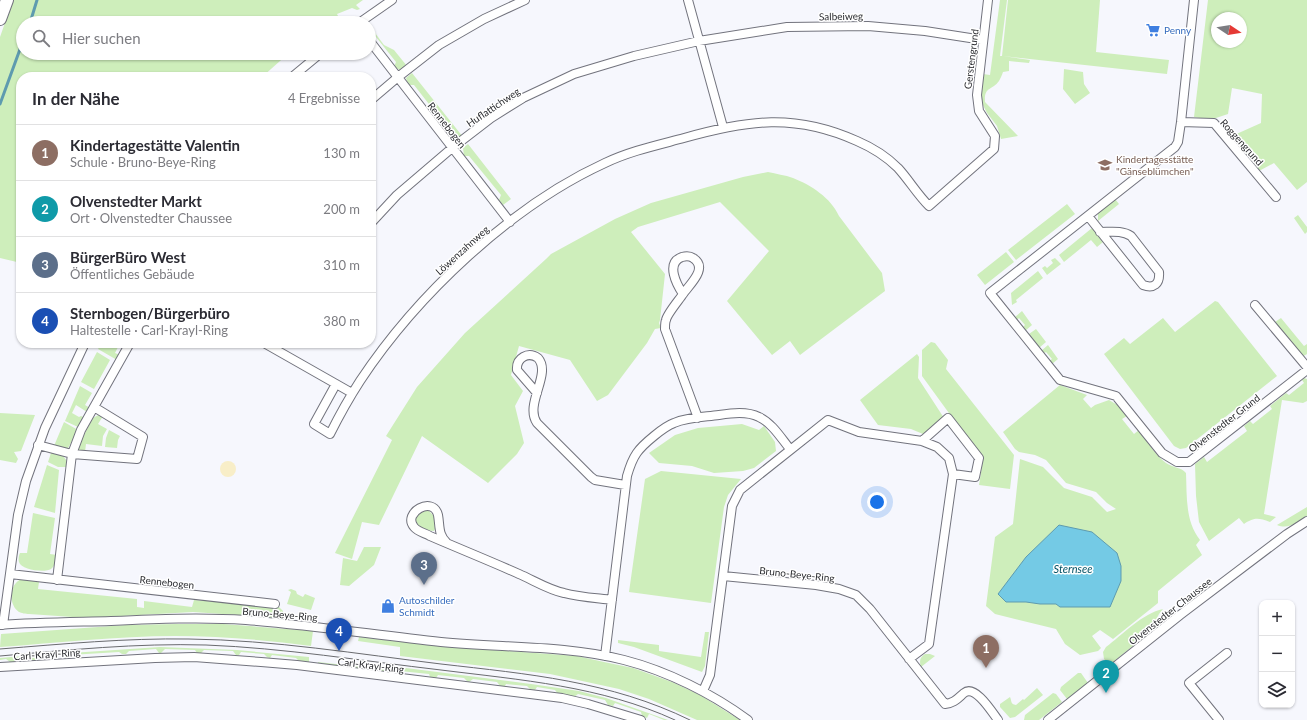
<!DOCTYPE html>
<html lang="de">
<meta charset="utf-8">
<style>
:root{--surface:#fff;--page:#f7f7f7;--text:#2b2b33;--muted:#7c7c81;--line:#e1e1e2;--accent:#1f6b3a}
body{margin:0;font-family:Lato,sans-serif;background:var(--page);color:var(--text)}
.controls{position:absolute;right:12px;bottom:12px;display:grid;overflow:hidden;border-radius:8px;box-shadow:0 1px 3px #0004}
.controls button{width:36px;height:36px;display:grid;place-items:center;padding:0;border:0;border-bottom:1px solid var(--line);background:var(--surface);color:var(--text);font:20px sans-serif}
.compass{position:absolute;left:1211px;top:12px;width:36px;height:36px;border-radius:50%;background:var(--surface);box-shadow:0 1px 3px #0004;rotate:102deg}
.you{position:absolute;left:877px;top:502px;width:14px;height:14px;margin:-10px;border:3px solid #fff;border-radius:50%;background:#1a73e8;box-shadow:0 0 0 6px #1a73e833}
.badge{display:grid;place-items:center;width:26px;height:26px;border-radius:50%;background:var(--accent);color:#fff;font-size:13px;font-weight:700}
.pin{position:absolute;translate:-50% -33px;filter:drop-shadow(0 1px 2px #0008)}
.pin::after{content:'';position:absolute;top:21px;width:14px;height:12px;background:inherit;clip-path:polygon(0 0,100% 0,50% 100%)}
.list{margin:0;padding:0;list-style:none}
h2{display:flex;justify-content:space-between;align-items:center;height:52px;margin:0;padding:0 16px;font-size:17px}
h2 small{font-size:13px;font-weight:400;color:var(--muted)}
.list li{display:grid;grid-template-columns:26px 1fr auto;gap:12px;align-items:center;box-sizing:border-box;height:56px;padding:0 16px;border-top:1px solid var(--line)}
.list b{display:block;font-size:15px;white-space:nowrap}
.list p{margin:0;font-size:13px;white-space:nowrap;color:var(--muted)}
.list em{font-size:13px;font-style:normal;color:var(--muted)}
.icon{flex:none;width:22px;height:22px;fill:none;stroke:currentColor;stroke-width:2;stroke-linecap:round;stroke-linejoin:round}
.map{position:relative;flex:none;width:1307px;height:720px;overflow:hidden}
.search{position:absolute;background:var(--surface);box-shadow:0 1px 3px #0004;left:16px;top:16px;width:360px;height:44px;display:flex;align-items:center;gap:10px;box-sizing:border-box;padding:0 14px;border-radius:22px;color:var(--muted);font-size:15px}
.panel{position:absolute;background:var(--surface);box-shadow:0 1px 3px #0004;left:16px;top:72px;width:360px;height:276px;border-radius:16px}
.map>svg:first-child{display:block}
.green{fill:#ceeebb;fill-rule:evenodd}
.sand{fill:#f8eec8}
.water{fill:#74cae5;stroke:#5e9baf}
.lines{fill:none;stroke-linecap:round;stroke-linejoin:round}
.stream{stroke:#5e9baf;stroke-width:3}
.minor-casing{stroke:#72737d;stroke-width:10}
.primary-casing{stroke:#72737d;stroke-width:14}
.minor{stroke:#fff;stroke-width:8}
.primary{stroke:#fff;stroke-width:12}
.tram{stroke:#6a6b6f;stroke-width:1}
.labels{text-anchor:middle;dominant-baseline:central;stroke-width:3;stroke-linejoin:round;paint-order:stroke}
.street-label{font-size:10px;fill:#2b2c30;stroke:#fff}
.shop-label{font-size:10px;fill:#366cbe;stroke:#fff;text-anchor:start}
.education-label{font-size:10px;fill:#785e54;stroke:#fff;text-anchor:start}
.water-label{font-size:11px;font-style:italic;fill:#005063;stroke:#fff}
</style>
<div class="map">
<svg width="1307" height="720" viewBox="0 0 1307 720">
<rect width="100%" height="100%" fill="#f6f7fd"/>
<path class="green" d="M13 0H363L356 5 360 9 357 10 352 8 337 14 338 16 329 23H23V53H289L262 77H21V263L0 258V37Z
M1000 0H1007L1000 56H1002L1008 0H1100L1096 52 1169 60 1167 74 1003 56 1030 60 1029 63 1009 61V71L1003 72C1002 75 1000 79 999 81 992 91 984 86 985 102L1018 136 1001 139 997 126 987 113 981 101 983 74 990 75Z
M1208 0H1307V182L1297 190 1274 163 1259 171 1232 136 1261 123 1262 94 1232 88 1228 114 1210 120 1194 117ZM1217 18H1241V42H1217Z
M372 29 384 45 394 50 407 66 400 70 394 67 396 62 376 37H371L369 35V31Z
M1064 69 1083 72 1084 84 1090 93 1075 104 1063 89Z
M412 73 463 137 457 141 451 140 449 136 450 131 414 85H408L406 78Z
M468 144 511 199 503 205 499 200 501 195 469 156H464L463 148Z
M768 172C776 174 785 175 793 178 811 185 831 198 839 216L882 273 885 291 800 355 790 341 772 355 727 301 769 251 720 202 638 227 631 232 665 274 660 320 659 323 661 328 655 329 647 343 608 395 597 401 570 360 519 346 511 375 523 391 515 406 524 443 517 454 488 483 422 436 379 525 362 522 352 559 335 553 392 440 386 436 417 387 465 333 546 259 551 254 615 219 651 203 743 177Z
M1115 199 1119 204 1098 221V213Z
M1067 204 1075 214 1016 260 1008 250Z
M1298 215 1307 227V232L1305 234 1294 218Z
M1092 228 1103 242 1097 247 1091 240 1064 262 1059 255Z
M1006 252 1014 262 985 285 977 275Z
M1055 258 1061 264 1047 275 1042 268 1045 266 1047 268 1053 263 1051 260Z
M1038 271 1043 278 1016 300 1017 302 1012 305 1011 293Z
M1215 301 1218 302 1277 376 1186 448 1180 449 1174 446 1104 354 1124 338 1130 344 1163 318 1175 332Z
M1022 311 1032 325 1025 331 1023 327 1025 325 1019 318 1017 320 1015 317Z
M1281 318 1304 346 1307 344V354L1302 357 1275 322Z
M1036 329 1046 342 1039 348 1029 334Z
M931 342 935 343 948 360 946 369 1014 455 1010 489 979 485 983 460 922 376V350Z
M102 343H120L115 353 120 355 117 360 98 349Z
M1048 345 1058 359 1052 364 1049 361 1052 359 1046 352 1043 354 1041 351Z
M97 352 110 360 94 389 81 382Z
M917 354 919 357 918 378 944 418 923 434 911 429 878 425 860 400Z
M1304 378 1307 379V401L1303 403 1282 400 1264 514 1276 517 1270 522C1258 518 1255 517 1244 524L1239 518 1209 541 1199 522 1196 496 1195 464 1204 457 1207 462 1247 431 1244 426 1250 421 1253 424 1272 409 1270 406 1286 393 1289 395 1304 383 1302 380Z
M1060 385 1087 395 1083 399 1091 408 1095 405 1109 400 1119 406 1127 416 1122 419 1134 434 1139 430C1147 441 1155 455 1166 463 1173 468 1181 467 1186 473 1187 496 1185 521 1200 540L1196 545 1202 555 1158 591V603L1113 639 1100 630 1092 636 1101 648 1098 651 1080 655 1065 644 1056 629 995 614 986 606 995 537 1013 524 1020 459 1043 467 1064 488 1092 497 1107 512 1116 509 1107 503 1096 492 1066 483 1046 460 1035 455 1019 452 1015 449 1003 432Z
M80 386 92 393 85 405 90 408 87 412 76 405 72 413 79 417 81 416 85 418 78 427 65 421Z
M0 413 35 415 21 451 14 452 18 459 16 463 0 460Z
M100 414 103 416 98 424 107 429 103 436 102 446 86 444 85 452H81L77 448 93 418Z
M64 422 78 430 67 450 54 446Z
M742 424 759 430 764 426 775 442 776 451 754 468 743 471 714 473 692 466 659 463 649 453 675 435 698 428Z
M109 430 120 436 118 440 117 448 105 447 106 438Z
M51 453 63 456 67 461 66 467H58L48 462Z
M47 465 59 470 55 513 34 507Z
M661 471 741 479 728 495 724 507 711 603 629 592 645 479Z
M1307 507V516C1297 522 1289 530 1277 525Z
M423 510 429 511 434 516 435 529 434 531C421 531 406 520 423 510Z
M33 513 55 518 50 554 57 555C56 561 55 566 51 569 45 573 21 570 19 562 18 559 19 555 20 553H27Z
M364 547H381L374 565 349 586 340 585 343 558 357 561Z
M22 579 39 582 38 589 137 599V607L144 608V601L192 607 194 600 279 607 283 611 282 618 193 612 87 618 29 614C26 614 21 613 19 612 8 605 9 583 22 579Z
M291 589 296 591 297 594 303 597 305 594 315 598 311 610 287 604 291 592 288 590Z
M1163 609 1159 614 1150 632 1113 662H1107L1104 659 1103 652 1106 647C1122 635 1143 613 1163 609Z
M176 624H223L313 631 311 646C266 640 221 636 175 636 117 636 58 643 0 647L1 634 126 625Z
M705 632H709L705 666 702 672 634 647 618 643V640L659 645V651L701 657Z
M359 637 439 646 577 656 604 662 633 668 672 682 700 695 740 720H697L649 699 619 689 550 674 400 656V647L358 641Z
M160 647 237 650 309 657V662L299 661 296 658 272 655 270 658 267 657 264 654 241 652 239 655H236L233 651 204 650 201 653H197L195 650 165 649 161 653H159L156 649 129 651 126 654H122L119 652 70 655 69 658H66L62 655 37 658V661H34L30 658 16 659 14 662H10L6 659 0 660V658L11 657Z
M925 654H930L935 656 921 667C919 661 920 657 925 654Z
M318 662 397 671 398 667 531 684 579 691 606 698 668 720H664L649 714 647 718 642 716 641 712 615 703 613 706 608 705 605 700 578 694 574 697 558 694 555 690 537 687 535 690 530 689 527 686 506 684 505 686H500L497 682 473 679 469 682 467 681 464 678 438 675 436 678 430 677 429 674 400 671 398 673 318 664Z
M1078 673H1081L1088 683 1067 699 1060 690 1061 687Z
M1037 688 1043 695 1015 717 1010 718 1000 707V704L1010 697C1012 701 1010 704 1016 705L1023 699 1024 700Z
M1053 693 1056 694 1062 702 1039 720H1024L1025 715Z"/>
<path class="sand" d="M220 469a8 8 0 1 1 16 0a8 8 0 1 1-16 0Z"/>
<path class="water" d="M1059 525 1092 532 1117 553 1121 566V581L1110 607H1060L1056 604H1040L1026 602H1006L998 594 1026 557Z"/>
<g class="lines">
<path class="stream" d="M30 23 37 0
M0 104 23 41"/>
<defs>
<path id="minor" d="M688 0 723 127
M1194 0 1181 122 1178 142 1175 147 990 293 1060 380 1116 396 1162 453 1177 462H1189L1307 370
M359 23 392 0
M369 40 510 222
M292 77 321 53
M371 100 398 77 439 45 484 19 525 0
M1181 122 1214 123 1276 197
M1088 216 1143 285C1154 289 1160 284 1159 272L1131 236C1122 230 1111 232 1100 232
M371 223 397 195 452 148 491 118 523 98 574 74 634 56 699 41 787 27 868 26 925 31 983 40
M683 294C677 285 665 263 682 257 686 256 690 256 693 258 709 268 689 285 683 294 679 300 667 314 666 320 665 322 665 326 665 329L698 418
M1255 305 1307 367
M264 343 352 393
M336 384 314 424 330 434C339 416 349 398 360 381 417 295 511 206 605 163 630 151 658 145 684 138 748 120 795 113 857 141 871 147 887 157 898 168 909 180 917 194 929 206L994 149 995 136 979 111 977 95 988 0
M537 393 517 370C516 358 528 351 538 358 552 374 524 404 537 423L591 477 595 480 625 485
M922 441 948 418 979 458 975 477 953 474
M38 445 72 454 137 459 143 437 94 407
M447 543C438 535 440 526 438 515 433 495 402 513 414 527 418 532 425 533 430 536 460 549 490 561 519 574 533 580 549 590 564 593 579 597 596 598 612 600
M10 574 275 604
M723 576 816 585 839 589 856 595 870 609 945 704C954 703 957 699 964 693 975 684 992 712 998 720
M57 580 72 454 81 430 130 343
M0 625C37 622 74 622 111 621 156 619 201 617 246 620 311 625 376 635 441 642 502 648 565 645 624 660 667 671 713 694 748 720
M3 625 18 515 26 481 45 428 85 343
M605 656 627 476C633 455 638 449 654 436 660 431 666 426 674 423 688 417 705 417 719 415 732 413 747 411 759 417 772 423 781 438 790 449
M0 667 155 658 194 657 261 662 297 665 562 698 588 704 641 720
M703 691 710 675 732 506 740 490 828 420 859 432 922 441 937 447 949 458 953 474 929 644 909 659
M1048 720 1180 615 1287 534 1307 521
M1219 720 1189 683 1227 653"/>
<path id="primary" d="M0 19 7 0"/>
</defs>
<use href="#minor" class="minor-casing"/>
<use href="#primary" class="primary-casing"/>
<use href="#minor" class="minor"/>
<use href="#primary" class="primary"/>
<path class="tram" d="M0 649C63 644 126 638 189 639 274 640 358 654 441 664 528 674 610 681 690 720
M0 656C68 650 137 643 206 645 284 648 363 661 441 670 521 680 601 686 675 720"/>
</g>
<defs>
<symbol id="supermarket-bare" viewBox="-9 -9 18 18"><path d="M-6-5.5h2.5l.6 2H6L4.5 2H-2.5L-4.4-4H-6ZM-1.5 3.2a1.3 1.3 0 1 0 .1 0ZM3 3.2a1.3 1.3 0 1 0 .1 0Z" fill="#3f7fe0" stroke="#fff" stroke-width="2.5" paint-order="stroke"/></symbol>
<symbol id="school-bare" viewBox="-9 -9 18 18"><path d="M0-5L7-2L0 1L-7-2ZM-4 1L0 2.5L4 1V4Q0 6-4 4Z" fill="#8d6e63" stroke="#fff" stroke-width="2.5" paint-order="stroke"/></symbol>
<symbol id="shop-bare" viewBox="-9 -9 18 18"><path d="M-5-2.5h2.3a2.7 3.5 0 0 1 5.4 0H5L5.5 6h-11ZM-1.5-2.5h3a1.5 2.3 0 0 0-3 0Z" fill="#3f7fe0" stroke="#fff" stroke-width="2.5" paint-order="stroke"/></symbol>
</defs>
<g fill-rule="evenodd">
<use href="#supermarket-bare" x="1143" y="20" width="20" height="20"/>
<use href="#school-bare" x="1095" y="155" width="20" height="20"/>
<use href="#shop-bare" x="378" y="596" width="20" height="20"/>
</g>
<g class="labels">
<g class="street-label">
<text transform="translate(841 16) rotate(-1)">Salbeiweg</text>
<text transform="translate(971 59) rotate(-83)">Gerstengrund</text>
<text transform="translate(493 107) rotate(-34)">Huflattichweg</text>
<text transform="translate(447 125) rotate(52)">Rennebogen</text>
<text transform="translate(1242 142) rotate(48)">Roggengrund</text>
<text transform="translate(462 250) rotate(-42)">Löwenzahnweg</text>
<text transform="translate(1224 423) rotate(-38)">Olvenstedter Grund</text>
<text transform="translate(797 574) rotate(6)">Bruno-Beye-Ring</text>
<text transform="translate(167 582) rotate(6)">Rennebogen</text>
<text transform="translate(1170 611) rotate(-38)">Olvenstedter Chaussee</text>
<text transform="translate(280 614) rotate(5)">Bruno-Beye-Ring</text>
<text transform="translate(47 654) rotate(-4)">Carl-Krayl-Ring</text>
<text transform="translate(371 665) rotate(7)">Carl-Krayl-Ring</text>
</g>
<g class="shop-label">
<text x="1164" y="30">Penny</text>
<text x="399" y="600">Autoschilder<tspan x="399" dy="12">Schmidt</tspan></text>
</g>
<g class="education-label">
<text x="1116" y="159">Kindertagesstätte<tspan x="1116" dy="12">"Gänseblümchen"</tspan></text>
</g>
<g class="water-label">
<text x="1073" y="568">Sternsee</text>
</g>
</g>
</svg>
<div class="controls">
<button>+</button>
<button>−</button>
<button><svg class="icon" aria-label="layers" viewBox="0 0 24 24"><path d="M12 4l9 5-9 5-9-5zM3 14l9 5 9-5"/></svg></button>
</div>
<svg class="compass" viewBox="-18 -18 36 36"><path d="M0-13l5 13h-10z" fill="#e53935"/><path d="M0 13l5-13h-10z" fill="#7c7c81"/></svg>
<div class="you"></div>
<div class="pin badge" style="left:986px;top:668px;background:#8d6e63">1</div>
<div class="pin badge" style="left:1106px;top:693px;background:#0f9aa8">2</div>
<div class="pin badge" style="left:424px;top:585px;background:#5c6f8a">3</div>
<div class="pin badge" style="left:339px;top:651px;background:#1a4fb4">4</div>
<div class="search"><svg class="icon" aria-label="search" viewBox="0 0 24 24"><circle cx="10" cy="10" r="6"/><path d="M15 15l6 6"/></svg>Hier suchen</div>
<section class="panel">
<h2>In der Nähe<small>4 Ergebnisse</small></h2>
<ul class="list">
<li><span class="badge" style="background:#8d6e63">1</span><div><b>Kindertagestätte Valentin</b><p>Schule · Bruno-Beye-Ring</p></div><em>130 m</em></li>
<li><span class="badge" style="background:#0f9aa8">2</span><div><b>Olvenstedter Markt</b><p>Ort · Olvenstedter Chaussee</p></div><em>200 m</em></li>
<li><span class="badge" style="background:#5c6f8a">3</span><div><b>BürgerBüro West</b><p>Öffentliches Gebäude</p></div><em>310 m</em></li>
<li><span class="badge" style="background:#1a4fb4">4</span><div><b>Sternbogen/Bürgerbüro</b><p>Haltestelle · Carl-Krayl-Ring</p></div><em>380 m</em></li>
</ul>
</section>
</div>
